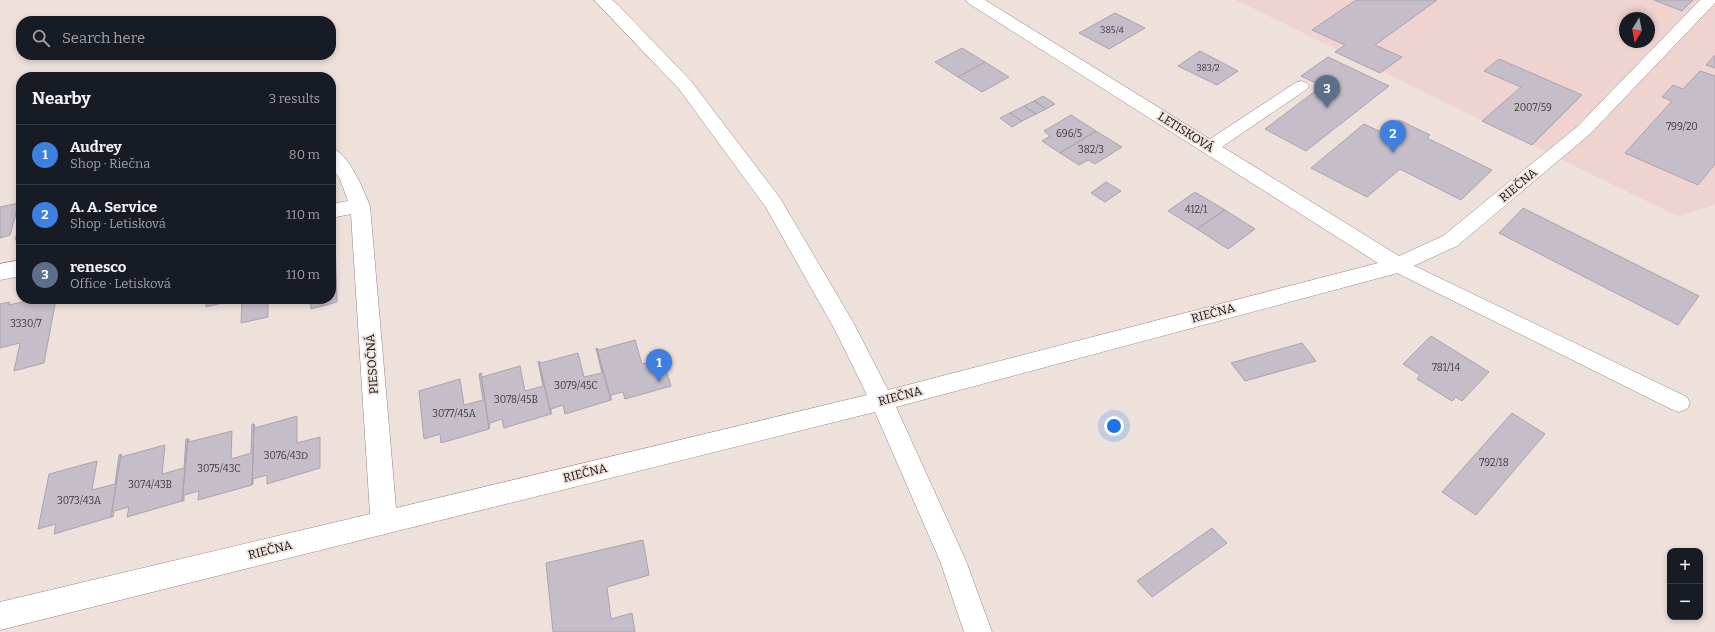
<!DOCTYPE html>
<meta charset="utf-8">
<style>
:root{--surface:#171b24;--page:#20242c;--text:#f1f3f6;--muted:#9ea1a6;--line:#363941;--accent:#b0abe3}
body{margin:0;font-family:Bitter,serif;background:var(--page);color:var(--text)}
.controls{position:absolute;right:12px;bottom:12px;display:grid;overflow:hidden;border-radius:8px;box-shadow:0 2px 6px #0003}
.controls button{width:36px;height:36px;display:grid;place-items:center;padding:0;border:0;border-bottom:1px solid var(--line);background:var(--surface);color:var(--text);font:20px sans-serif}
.compass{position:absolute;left:1619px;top:12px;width:36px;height:36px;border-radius:50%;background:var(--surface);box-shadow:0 2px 6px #0003;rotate:190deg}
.you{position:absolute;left:1114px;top:426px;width:14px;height:14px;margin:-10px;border:3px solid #fff;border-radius:50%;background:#1a73e8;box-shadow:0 0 0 6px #1a73e833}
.badge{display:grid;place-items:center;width:26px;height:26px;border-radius:50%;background:var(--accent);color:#fff;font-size:13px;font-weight:700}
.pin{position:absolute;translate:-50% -33px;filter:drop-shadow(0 1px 2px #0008)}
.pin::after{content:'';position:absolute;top:21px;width:14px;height:12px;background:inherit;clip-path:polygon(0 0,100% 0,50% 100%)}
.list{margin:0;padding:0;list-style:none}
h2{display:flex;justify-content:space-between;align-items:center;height:52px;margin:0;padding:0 16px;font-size:17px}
h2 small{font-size:13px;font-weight:400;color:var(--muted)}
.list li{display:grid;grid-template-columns:26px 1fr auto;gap:12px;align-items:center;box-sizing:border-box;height:60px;padding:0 16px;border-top:1px solid var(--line)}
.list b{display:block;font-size:15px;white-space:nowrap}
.list p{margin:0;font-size:13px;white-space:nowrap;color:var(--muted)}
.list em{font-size:13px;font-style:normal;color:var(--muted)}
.icon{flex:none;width:22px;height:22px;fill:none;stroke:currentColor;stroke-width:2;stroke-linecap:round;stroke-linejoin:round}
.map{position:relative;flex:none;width:1715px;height:632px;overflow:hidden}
.search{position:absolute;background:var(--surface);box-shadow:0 2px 6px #0003;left:16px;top:16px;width:320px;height:44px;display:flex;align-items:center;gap:10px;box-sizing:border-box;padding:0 14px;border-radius:16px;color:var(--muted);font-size:15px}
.panel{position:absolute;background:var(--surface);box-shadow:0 2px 6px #0003;left:16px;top:72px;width:320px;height:232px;border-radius:16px}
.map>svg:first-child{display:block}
.industrial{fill:#eed3d0;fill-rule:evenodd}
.building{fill:#c5bdc7;stroke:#aba3ad}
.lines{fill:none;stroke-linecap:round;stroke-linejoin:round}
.service-casing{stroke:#938782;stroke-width:1}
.minor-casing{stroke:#938782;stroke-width:1}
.service{fill:#fff;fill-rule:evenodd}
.minor{fill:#fff;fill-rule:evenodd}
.labels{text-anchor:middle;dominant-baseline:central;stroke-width:3.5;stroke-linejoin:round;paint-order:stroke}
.far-number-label{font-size:9px;fill:#403a3c}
.number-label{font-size:10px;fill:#403a3c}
.street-label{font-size:12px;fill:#140f0d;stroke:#eee1dc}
</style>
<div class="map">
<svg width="1715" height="632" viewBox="0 0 1715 632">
<rect width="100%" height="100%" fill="#eee1dc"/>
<path class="industrial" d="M1236 0H1715V205L1677 216ZM1625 18H1649V42H1625Z"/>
<path class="building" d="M1356 0H1437L1375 45 1402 57 1380 73 1335 52 1345 45 1312 30Z
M1654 0H1693L1682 11Z
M1115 13 1145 28 1109 49 1079 33Z
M962 48 985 62 958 77 935 62Z
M1200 51 1238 71 1217 85 1178 66Z
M1715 55V68L1706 65Z
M1328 57 1389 86 1306 151 1265 129 1322 86 1301 76Z
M1499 59 1582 95 1532 145 1482 121 1521 87 1484 71Z
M985 62 1009 77 982 92 958 77Z
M1700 71 1715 76V164L1698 185 1625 153 1672 101 1662 97 1673 85 1683 89Z
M1043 96 1055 104 1046 109 1034 101Z
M1034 101 1046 109 1036 114 1024 106Z
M1024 106 1036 114 1022 121 1010 113Z
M1010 113 1022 121 1012 127 1000 118Z
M1071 115 1096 131 1060 153 1042 141 1050 136 1044 131Z
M1399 120 1430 135 1427 138 1492 170 1461 200 1400 169 1367 197 1311 168 1364 124 1383 133Z
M1096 131 1122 147 1095 164 1088 160 1079 165 1060 153Z
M1106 182 1121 191 1105 202 1091 193Z
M1195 192 1225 210 1197 229 1168 211Z
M19 203 10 235 0 238V207Z
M1523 208 1699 296 1678 325 1499 233Z
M1225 210 1255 229 1228 249 1197 229Z
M21 217V239L15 240Z
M331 240H335L337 302 311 309 310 299H331Z
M34 299H56L44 363 14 371 20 343 0 348V304L10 302 9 305Z
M206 299H238L206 307Z
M242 299H268V317L241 323Z
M1431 336 1489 372 1462 401 1456 397 1452 401 1417 379 1420 375 1403 364Z
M635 340 642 364 662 358 671 386 625 399 623 392 611 395V400L597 348 599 350Z
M1302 343 1316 361 1245 381 1231 363Z
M596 348 611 400 565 414 563 405 551 409V414L539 361 541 363 578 353 584 377 602 373Z
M538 361 551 414 504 428 502 419 490 423 489 429 481 373 482 377 520 366 525 391 543 386Z
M481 373 489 429 441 443 440 434 424 439 419 391 460 379 464 405 483 400 479 374Z
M1512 413 1545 434 1476 515 1442 492Z
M297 416V443L320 437V468L267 484V475L253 479V484L252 485 254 424 255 428Z
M252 424H254L252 485 198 500 199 491 184 495V501H182L188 439H189V442L232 431 231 459 251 453Z
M186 439H188L182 501 127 517 129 507 114 511 113 517H111L121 454V457L165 445 162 474 184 468Z
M121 454 111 517 54 534 56 524 38 529 49 474 97 461 92 490 115 484 119 455Z
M1212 528 1227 543 1152 597 1137 581Z
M643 540 649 575 607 587 611 619 632 613 635 632H553L546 563Z"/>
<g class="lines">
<defs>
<path id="service" d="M1301 81 1307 83 1309 86 1307 89 1216 151 1210 152 1204 151 1202 147 1204 143 1295 83Z
M1398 258 1687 397 1690 403 1687 409 1679 412 1671 409 1391 270 1388 265 1391 260Z"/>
<path id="minor" d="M594 0H612L618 5 691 81 780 198 853 322 888 390 1378 263 968 3 966 0H985L1399 256 1443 236 1578 126 1700 0H1715V3L1590 134 1457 246 1398 273 896 407 966 561 992 632H964L940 561 875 412 0 630V602L370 514 351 214 331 218V204L348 201 340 179 331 167V148C349 153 363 189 370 206L396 508 867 395 835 330 765 206 679 89Z
M21 260V276L0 280V264Z"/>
</defs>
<use href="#service" class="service-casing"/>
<use href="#minor" class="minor-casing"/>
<use href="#service" class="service"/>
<use href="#minor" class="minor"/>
</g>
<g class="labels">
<g class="far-number-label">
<text x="1112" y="30">385/4</text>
<text x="1208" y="68">383/2</text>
</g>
<g class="number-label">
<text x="1533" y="108">2007/59</text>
<text x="1682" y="127">799/20</text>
<text x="1069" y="134">696/5</text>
<text x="1091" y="150">382/3</text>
<text x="1196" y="210">412/1</text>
<text x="26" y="324">3330/7</text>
<text x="1446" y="368">781/14</text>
<text x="576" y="386">3079/45C</text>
<text x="516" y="400">3078/45B</text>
<text x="454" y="414">3077/45A</text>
<text x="286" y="456">3076/43D</text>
<text x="1494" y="463">792/18</text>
<text x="219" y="469">3075/43C</text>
<text x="150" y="485">3074/43B</text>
<text x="79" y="501">3073/43A</text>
</g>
<g class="street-label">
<text transform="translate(1186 132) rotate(32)">LETISKOVÁ</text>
<text transform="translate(1518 185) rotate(-40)">RIEČNA</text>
<text transform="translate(1213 313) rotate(-15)">RIEČNA</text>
<text transform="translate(372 364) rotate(-94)">PIESOČNÁ</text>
<text transform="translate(900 396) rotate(-15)">RIEČNA</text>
<text transform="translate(585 473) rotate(-14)">RIEČNA</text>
<text transform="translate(270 550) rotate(-14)">RIEČNA</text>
</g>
</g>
</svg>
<div class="controls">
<button>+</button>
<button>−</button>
</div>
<svg class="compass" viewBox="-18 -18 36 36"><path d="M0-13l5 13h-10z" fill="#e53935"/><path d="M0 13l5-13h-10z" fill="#9ea1a6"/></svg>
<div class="you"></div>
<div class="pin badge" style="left:659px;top:382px;background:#3f7fe0">1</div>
<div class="pin badge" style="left:1393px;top:153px;background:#3f7fe0">2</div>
<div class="pin badge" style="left:1327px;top:108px;background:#5c6f8a">3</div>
<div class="search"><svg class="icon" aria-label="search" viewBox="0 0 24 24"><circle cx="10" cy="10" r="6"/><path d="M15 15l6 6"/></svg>Search here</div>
<section class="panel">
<h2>Nearby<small>3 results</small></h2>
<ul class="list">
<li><span class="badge" style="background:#3f7fe0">1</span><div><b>Audrey</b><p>Shop · Riečna</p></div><em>80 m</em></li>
<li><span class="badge" style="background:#3f7fe0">2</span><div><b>A. A. Service</b><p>Shop · Letisková</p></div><em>110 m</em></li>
<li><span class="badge" style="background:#5c6f8a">3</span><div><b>renesco</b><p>Office · Letisková</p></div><em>110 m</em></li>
</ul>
</section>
</div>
